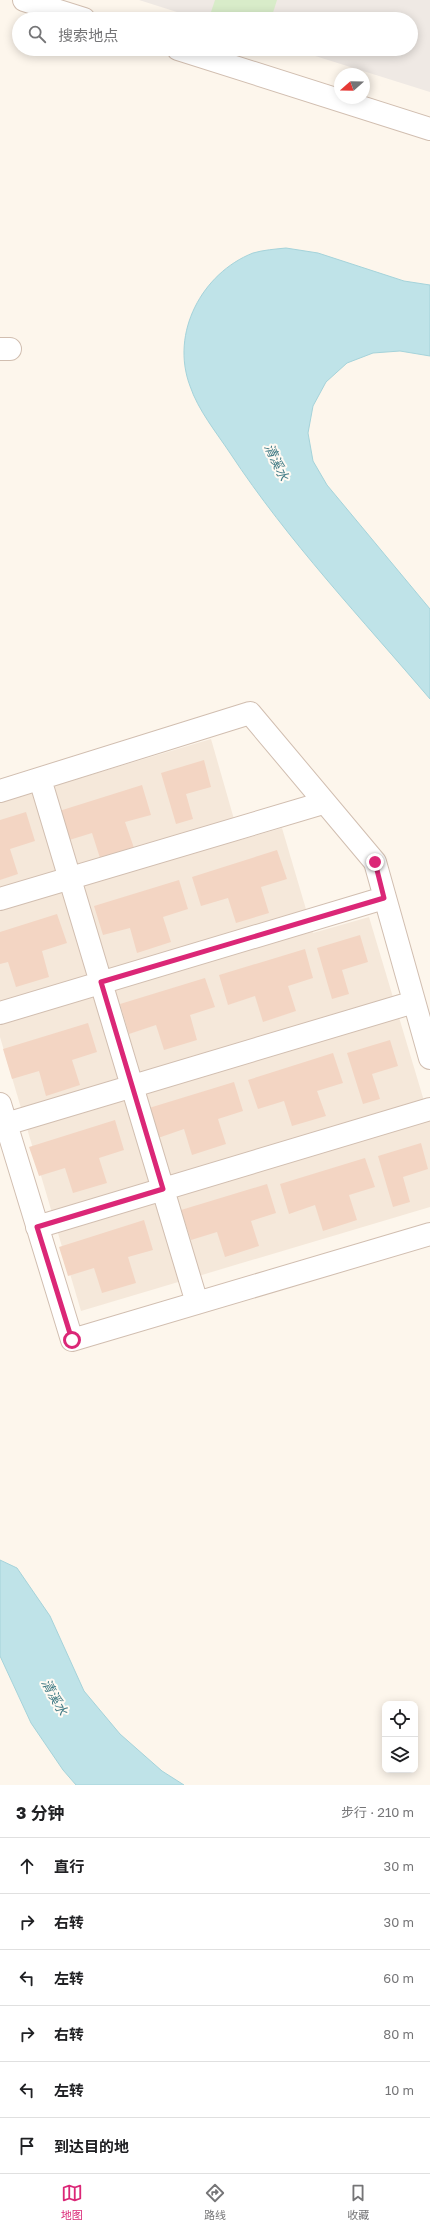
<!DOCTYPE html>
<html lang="zh">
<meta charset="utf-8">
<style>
:root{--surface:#fff;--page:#f6f6f6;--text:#202124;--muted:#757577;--line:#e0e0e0;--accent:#db2777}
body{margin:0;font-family:"Golos Text","Noto Sans SC",sans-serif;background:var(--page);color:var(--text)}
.controls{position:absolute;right:12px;bottom:12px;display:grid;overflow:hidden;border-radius:8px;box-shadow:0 2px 10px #0003}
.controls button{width:36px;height:36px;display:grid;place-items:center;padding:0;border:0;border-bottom:1px solid var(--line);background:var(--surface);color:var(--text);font:20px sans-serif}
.compass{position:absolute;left:334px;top:68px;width:36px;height:36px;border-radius:50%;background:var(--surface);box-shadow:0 2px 10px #0003;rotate:250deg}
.stop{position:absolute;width:12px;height:12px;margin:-9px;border:3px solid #db2777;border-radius:50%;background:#fff}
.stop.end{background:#db2777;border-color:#fff;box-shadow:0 1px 4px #0008}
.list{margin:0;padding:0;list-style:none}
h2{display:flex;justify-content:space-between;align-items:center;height:52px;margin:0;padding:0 16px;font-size:17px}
h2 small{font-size:13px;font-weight:400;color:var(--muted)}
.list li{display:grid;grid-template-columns:26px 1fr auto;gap:12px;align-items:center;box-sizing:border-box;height:56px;padding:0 16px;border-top:1px solid var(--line)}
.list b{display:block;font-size:15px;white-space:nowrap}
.list em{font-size:13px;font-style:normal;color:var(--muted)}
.icon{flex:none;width:22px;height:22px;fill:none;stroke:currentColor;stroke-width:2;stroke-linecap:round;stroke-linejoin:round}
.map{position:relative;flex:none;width:430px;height:1785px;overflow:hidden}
.search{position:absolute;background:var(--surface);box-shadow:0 2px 10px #0003;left:12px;right:12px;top:12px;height:44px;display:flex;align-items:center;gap:10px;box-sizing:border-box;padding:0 14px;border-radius:22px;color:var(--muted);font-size:15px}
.sheet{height:388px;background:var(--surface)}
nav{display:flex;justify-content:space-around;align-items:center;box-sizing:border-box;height:56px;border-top:1px solid var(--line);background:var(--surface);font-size:11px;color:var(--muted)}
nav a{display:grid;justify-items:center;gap:2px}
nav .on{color:var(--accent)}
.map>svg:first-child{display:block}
.residential{fill:#f5e8da}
.industrial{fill:#efe9e4}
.green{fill:#d8ecc9}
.water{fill:#bfe3e8;stroke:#a5d3da}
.building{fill:#f3d5c3}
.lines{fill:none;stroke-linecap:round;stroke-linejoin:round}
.minor-casing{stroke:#d1beb0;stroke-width:24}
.minor{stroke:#fff;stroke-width:22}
.route{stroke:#db2777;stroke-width:5}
.labels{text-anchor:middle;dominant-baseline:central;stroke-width:4;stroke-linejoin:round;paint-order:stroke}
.water-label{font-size:13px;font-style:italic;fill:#437c86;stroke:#fffaf3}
</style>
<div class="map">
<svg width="430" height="1785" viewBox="0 0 430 1785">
<rect width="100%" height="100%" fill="#fdf6ec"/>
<path class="residential" d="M211 739 240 840 282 828 313 933 369 917 430 1121V1207L81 1311 0 1037V802Z"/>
<path class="industrial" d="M139 0H430V92L293 49H411V19H199Z"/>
<path class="green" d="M215 0H277L271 19H234L211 12Z"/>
<path class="water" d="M286 248 318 253 404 281 430 285V356L400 351 373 353 347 363 326 382 313 406 308 433 313 461 327 485 430 609V699C362 619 288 541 230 453 216 432 198 410 190 386 170 333 202 273 253 253 263 250 276 249 286 248Z
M0 1560 17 1568 50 1616 84 1691 120 1734 162 1771 184 1785H76L63 1770 31 1723 0 1656Z"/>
<path class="building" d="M204 760 211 787 186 794 193 819 176 824 161 773Z
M142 785 151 815 125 822 134 848 100 858 92 833 66 841 56 812Z
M26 812 35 841 10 849 18 874 0 880V820Z
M277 850 287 879 261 887 269 913 236 923 228 898 201 906 192 877Z
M179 880 188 909 163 917 171 942 137 953 130 928 103 935 94 906Z
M57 914 67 943 42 951 49 977 16 987 8 962 0 964V932Z
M360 935 368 962 342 970 349 994 332 999 317 948Z
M305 949 313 978 288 986 296 1011 263 1022 255 996 228 1005 219 975Z
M205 978 215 1007 190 1015 197 1040 164 1050 156 1025 129 1034 120 1004Z
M88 1023 97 1052 72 1060 80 1085 46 1096 39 1071 12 1079 3 1049Z
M390 1040 398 1066 372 1074 380 1099 363 1104 347 1053Z
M333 1053 343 1083 317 1091 326 1116 292 1126 284 1101 258 1109 248 1080Z
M234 1082 243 1111 218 1119 226 1144 192 1155 184 1129 158 1138 149 1108Z
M115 1120 124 1150 99 1158 107 1183 73 1193 65 1168 39 1176 29 1147Z
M421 1143 428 1169 403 1177 410 1202 393 1207 378 1156Z
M365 1158 375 1187 349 1195 357 1220 323 1231 315 1205 289 1214 280 1184Z
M267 1184 276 1213 251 1221 259 1246 225 1257 217 1232 191 1240 181 1210Z
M144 1220 153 1250 128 1257 136 1283 102 1293 94 1268 68 1276 59 1247Z"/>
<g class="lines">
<defs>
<path id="minor" d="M24 0 84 19
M178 49 430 129
M0 349H10
M40 779 197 1303
M0 791 250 713 375 862 430 1058
M0 899 323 803
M0 1013 384 898
M0 1104 72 1340 430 1234
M6 1124 414 1002
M37 1227 430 1109"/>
</defs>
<use href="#minor" class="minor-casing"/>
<use href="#minor" class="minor"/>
</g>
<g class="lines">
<path class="route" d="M72 1340 37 1227 163 1189 101 982 384 898 375 862"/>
</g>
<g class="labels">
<g class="water-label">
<text transform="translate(277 462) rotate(65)">清溪水</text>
<text transform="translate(55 1697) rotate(61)">清溪水</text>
</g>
</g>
</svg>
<div class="controls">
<button><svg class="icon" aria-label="locate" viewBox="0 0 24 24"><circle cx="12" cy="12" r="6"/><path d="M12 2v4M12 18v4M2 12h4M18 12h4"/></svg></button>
<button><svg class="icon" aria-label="layers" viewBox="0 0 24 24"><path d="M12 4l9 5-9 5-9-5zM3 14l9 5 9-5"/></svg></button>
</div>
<svg class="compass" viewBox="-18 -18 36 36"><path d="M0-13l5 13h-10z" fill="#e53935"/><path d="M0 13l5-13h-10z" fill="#757577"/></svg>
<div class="stop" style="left:72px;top:1340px"></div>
<div class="stop end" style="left:375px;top:862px"></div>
<div class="search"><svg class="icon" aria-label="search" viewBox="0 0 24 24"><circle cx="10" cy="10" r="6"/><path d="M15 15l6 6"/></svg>搜索地点</div>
</div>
<section class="sheet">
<h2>3 分钟<small>步行 · 210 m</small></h2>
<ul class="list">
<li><svg class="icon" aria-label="ahead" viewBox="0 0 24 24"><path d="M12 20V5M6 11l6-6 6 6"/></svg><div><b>直行</b></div><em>30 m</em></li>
<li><svg class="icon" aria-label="right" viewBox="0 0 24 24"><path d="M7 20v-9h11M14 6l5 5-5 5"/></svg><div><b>右转</b></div><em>30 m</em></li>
<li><svg class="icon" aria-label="left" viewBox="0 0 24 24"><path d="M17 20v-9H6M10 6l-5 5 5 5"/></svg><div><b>左转</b></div><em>60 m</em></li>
<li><svg class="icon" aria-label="right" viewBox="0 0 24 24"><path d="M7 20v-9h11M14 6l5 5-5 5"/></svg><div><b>右转</b></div><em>80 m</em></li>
<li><svg class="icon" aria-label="left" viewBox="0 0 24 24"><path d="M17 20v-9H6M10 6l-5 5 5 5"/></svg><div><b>左转</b></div><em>10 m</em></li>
<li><svg class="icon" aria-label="arrive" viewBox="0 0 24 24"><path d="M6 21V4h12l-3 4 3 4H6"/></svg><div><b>到达目的地</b></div></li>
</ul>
</section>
<nav>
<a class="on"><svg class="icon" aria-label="map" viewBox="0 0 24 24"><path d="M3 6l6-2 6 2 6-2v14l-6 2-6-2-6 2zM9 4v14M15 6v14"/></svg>地图</a>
<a><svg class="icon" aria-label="directions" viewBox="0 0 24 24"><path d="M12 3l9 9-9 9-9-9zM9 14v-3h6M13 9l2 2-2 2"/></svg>路线</a>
<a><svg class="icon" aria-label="saved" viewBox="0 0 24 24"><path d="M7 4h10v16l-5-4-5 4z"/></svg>收藏</a>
</nav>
